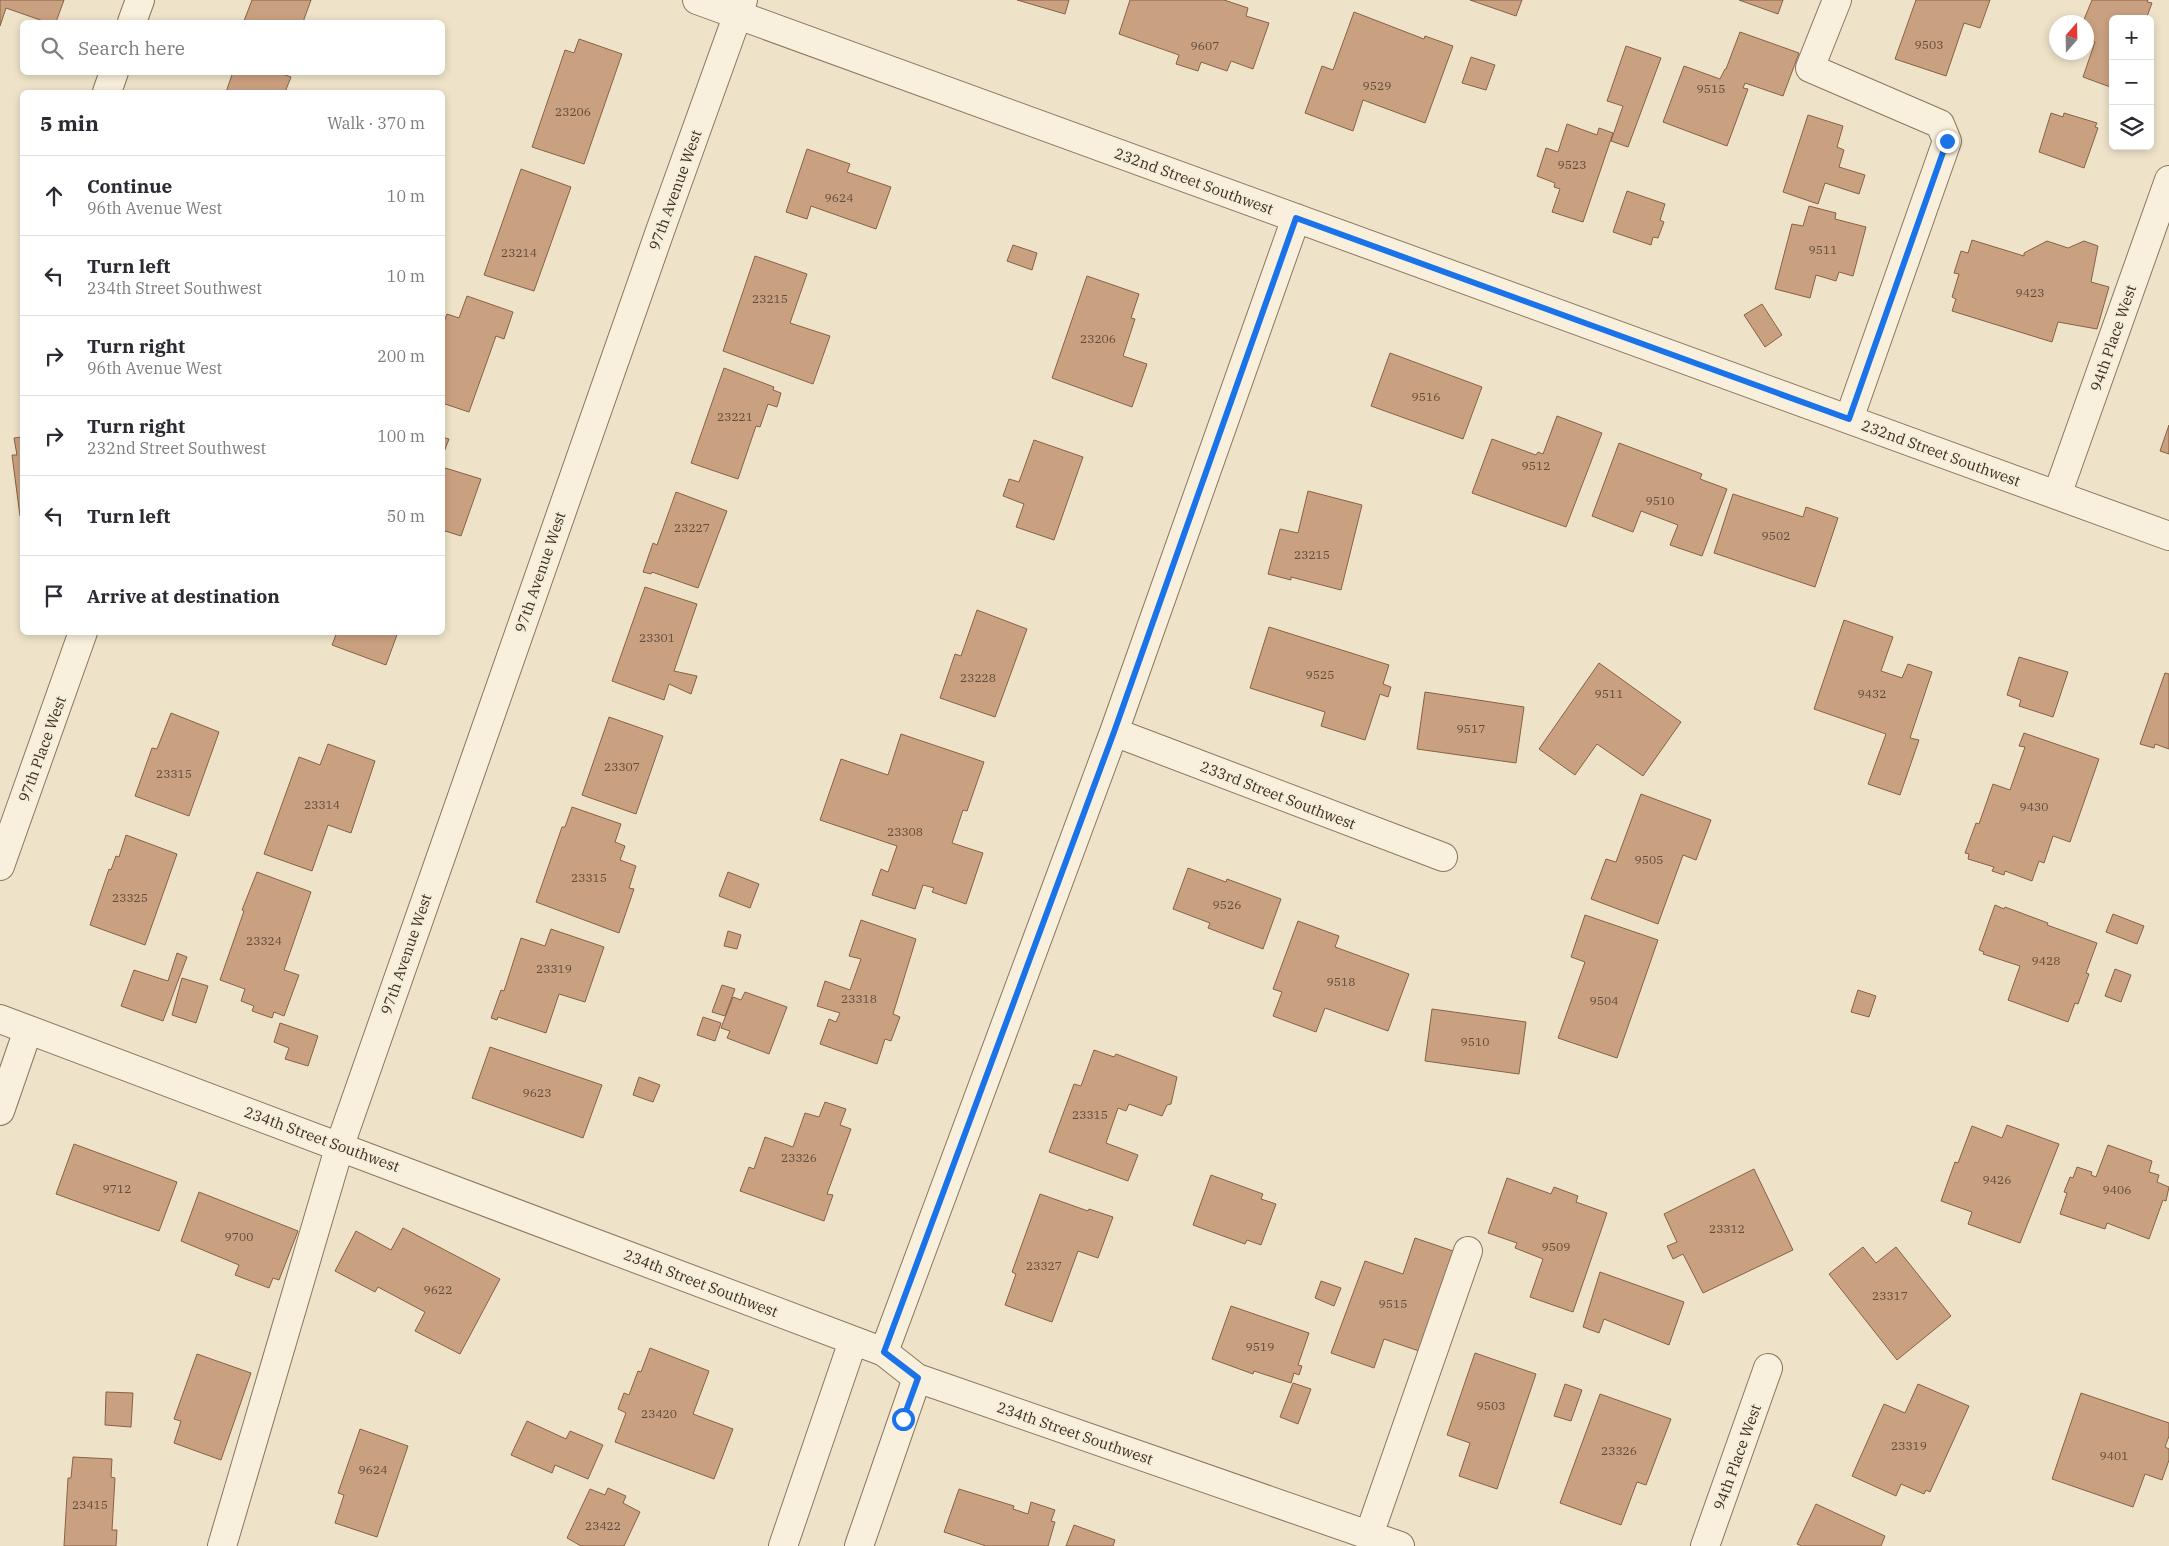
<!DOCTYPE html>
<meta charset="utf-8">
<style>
:root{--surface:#fff;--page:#f2f2f3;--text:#2b2b33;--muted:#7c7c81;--line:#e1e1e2}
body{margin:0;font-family:"IBM Plex Serif",serif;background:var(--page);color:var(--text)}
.controls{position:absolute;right:15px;top:15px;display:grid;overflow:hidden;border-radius:8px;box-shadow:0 2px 8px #0003}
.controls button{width:45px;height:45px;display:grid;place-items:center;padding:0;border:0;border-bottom:1px solid var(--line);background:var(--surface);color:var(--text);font:25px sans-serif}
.compass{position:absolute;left:2049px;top:15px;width:45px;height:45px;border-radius:50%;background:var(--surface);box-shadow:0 2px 8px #0003;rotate:20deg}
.stop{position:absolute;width:15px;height:15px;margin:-11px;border:4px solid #1a73e8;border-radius:50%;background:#fff}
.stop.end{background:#1a73e8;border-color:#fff;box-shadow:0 1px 5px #0008}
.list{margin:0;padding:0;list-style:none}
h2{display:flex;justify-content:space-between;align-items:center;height:65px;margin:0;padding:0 20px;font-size:21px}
h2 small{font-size:16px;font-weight:400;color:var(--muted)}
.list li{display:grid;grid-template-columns:32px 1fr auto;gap:15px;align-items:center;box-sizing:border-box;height:80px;padding:0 20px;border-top:1px solid var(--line)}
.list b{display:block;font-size:19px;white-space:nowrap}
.list p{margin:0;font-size:16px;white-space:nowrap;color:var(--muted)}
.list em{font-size:16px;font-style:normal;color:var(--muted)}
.icon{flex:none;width:28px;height:28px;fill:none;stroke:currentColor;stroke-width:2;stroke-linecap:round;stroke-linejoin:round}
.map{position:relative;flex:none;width:2169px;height:1546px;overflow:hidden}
.search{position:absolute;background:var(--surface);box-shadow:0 2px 8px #0003;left:20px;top:20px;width:425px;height:55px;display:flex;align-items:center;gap:12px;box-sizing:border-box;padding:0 18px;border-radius:8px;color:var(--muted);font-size:19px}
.panel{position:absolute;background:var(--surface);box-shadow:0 2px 8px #0003;left:20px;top:90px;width:425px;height:545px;border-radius:8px}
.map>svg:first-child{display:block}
.building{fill:#caa180;stroke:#886144}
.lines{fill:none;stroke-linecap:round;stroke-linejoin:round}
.minor-casing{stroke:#8a765e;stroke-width:30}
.minor{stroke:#f8f0dc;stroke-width:28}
.route{stroke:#1a73e8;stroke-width:6}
.labels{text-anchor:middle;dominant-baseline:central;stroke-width:4;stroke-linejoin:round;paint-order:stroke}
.number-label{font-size:12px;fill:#5f4b39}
.street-label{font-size:15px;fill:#3b2e21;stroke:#f5edd8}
</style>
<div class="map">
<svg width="2169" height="1546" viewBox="0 0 2169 1546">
<rect width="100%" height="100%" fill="#eee3c9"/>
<path class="building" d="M0 0H64L56 22H46L6 8 0 26Z
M252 0H311L303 22H248L244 21Z
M1017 0H1069L1065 14Z
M1130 0H1224L1248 8 1246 16 1269 23 1253 69 1231 61 1227 71 1201 62 1198 71 1176 64 1179 55 1119 34Z
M1470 0H1522L1516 16Z
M1739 0H1783L1778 14Z
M1916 0H1990L1980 28 1964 23 1946 76 1895 59Z
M2092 0H2148L2147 2 2152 3 2146 19H2113V88L2083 77 2095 42 2086 39V22H2083Z
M1354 12 1424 39 1425 36 1453 46 1425 123 1363 100 1353 131 1305 113 1322 66 1333 70Z
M1740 32 1799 53 1783 96 1745 83 1743 88 1748 89 1727 146 1663 122 1684 66 1720 79 1725 69H1726Z
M579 39 622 54 584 164 532 147 565 50 574 53Z
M1626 46 1661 58 1628 147 1611 141 1623 106 1607 101Z
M1471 57 1495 65 1486 90 1462 83Z
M233 72H277L291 77 285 92H226Z
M2051 113 2063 117 2064 113 2097 123 2095 127 2098 128 2084 168 2039 152Z
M1808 115 1843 126 1837 147 1844 150 1839 167 1865 175 1859 194 1825 183 1818 204 1783 192Z
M1567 124 1597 135 1599 128 1613 133 1583 222 1552 212 1560 189 1554 187 1555 183 1537 176 1546 148 1558 152Z
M807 149 850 164 847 172 891 187 876 229 811 206 807 219 786 212Z
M521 169 571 187 534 291 484 275Z
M1627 191 1665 204 1660 220 1664 222 1658 238 1653 237 1651 245 1613 232Z
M1809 206 1836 213 1835 219 1866 227 1853 276 1839 272 1836 281 1816 275 1810 298 1775 289 1792 224 1803 226Z
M1972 240 2024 256V253L2047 241 2068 248 2084 241 2098 246 2091 282 2109 287 2097 329 2058 322 2052 342 1952 311 1956 299 1952 297 1959 274 1954 273 1961 251 1968 253Z
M1013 245 1037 253 1032 270 1007 261Z
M755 256 807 274 790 323 830 336 813 384 723 351Z
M1087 276 1139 294 1131 318 1135 319 1123 356 1147 364 1132 407 1052 378Z
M467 296 513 312 504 339 496 336 469 412 442 403V327L447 314 459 318Z
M1762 304 1782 335 1765 347 1744 315Z
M1390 353 1482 387 1463 439 1371 406Z
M724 368 774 387 773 390 781 393 777 407 768 404 760 427 756 426 738 479 691 463Z
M1557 416 1602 433 1566 527 1472 493 1492 439 1536 455 1538 452 1543 454Z
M2169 425V454L2160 451Z
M22 437V516H20L12 455H17L14 438Z
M442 437 449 439 442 457Z
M1034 440 1083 457 1054 540 1016 527 1024 504 1003 496 1009 479 1019 482Z
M1619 443 1702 474 1700 479 1727 489 1702 556 1670 545 1678 525 1641 511 1633 532 1592 516Z
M442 467 481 479 461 536 442 530Z
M1308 491 1362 505 1341 590 1291 577V580L1268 574 1280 529 1298 533Z
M676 492 727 511 698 588 652 572 651 574 643 572 653 543 657 545Z
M1733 494 1803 517 1806 507 1838 518 1815 587 1714 553Z
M645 587 697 604 674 671 697 676 691 694 669 684 664 700 612 681Z
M977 610 1027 629 995 717 940 698 955 654 961 656Z
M1844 620 1893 637 1881 671 1902 678 1908 664 1932 672 1910 738 1919 740 1900 795 1868 784 1886 734 1814 709Z
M1269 627 1389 665 1383 684 1391 687 1388 697 1380 694 1365 740 1321 726 1325 712 1250 688Z
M337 632H398L386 665 332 645Z
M2019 657 2068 672 2053 717 2019 706 2021 700 2007 695Z
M1599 663 1681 722 1643 776 1597 744 1575 775 1539 749Z
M2165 673 2169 674V749L2155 744 2154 748 2140 744Z
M1425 692 1524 707 1516 763 1417 749Z
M171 713 219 732 189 816 135 796 152 748 157 749Z
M609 717 663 736 636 814 582 795Z
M2024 733 2099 759 2070 842 2053 836 2044 863 2039 861 2032 881 2005 871 2004 875 1992 871 1994 867 1968 859 1969 854 1965 853 1976 823 1979 824 1993 784 2010 790 2025 747 2019 746Z
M901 734 984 762 967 811 963 810 952 843 983 853 966 904 932 892 934 888 923 885 915 909 872 895 881 869 888 872 897 846 820 820 841 759 888 775Z
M328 744 375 761 351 833 328 825 312 871 264 854 299 757 320 765Z
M1641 794 1711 820 1696 860 1683 855 1658 924 1591 899 1606 859 1616 862Z
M572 807 621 824 615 842 625 846 620 860 636 866 629 888 634 889 619 933 536 902 562 827H565Z
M126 835 177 854 145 945 90 925 109 869 111 870 116 856 119 857Z
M1188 868 1226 882 1227 879 1281 899 1263 949 1208 928 1210 923 1173 909Z
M257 872 311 892 284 970 299 975 284 1016 274 1012 272 1018 252 1011 254 1006 241 1001 245 989 220 980 244 911 242 910Z
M728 872 759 884 750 908 719 896Z
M1995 905 2004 909 2005 907 2048 923 2047 925 2097 943 2086 973 2089 974 2078 1004 2075 1003 2068 1022 2008 1000 2020 966 1983 954 1984 952 1979 950Z
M2113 914 2144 926 2137 944 2106 932Z
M1585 915 1658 940 1617 1058 1558 1038 1585 962 1571 957Z
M861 920 916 939 893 1014 900 1017 891 1041 885 1039 877 1064 820 1044 829 1019 836 1022 840 1013 817 1006 825 981 850 990 861 959 849 956Z
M1298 921 1339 936 1335 947 1409 974 1388 1031 1325 1008 1316 1032 1273 1016 1282 992 1273 989Z
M551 929 604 947 585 1002 559 994 546 1033 498 1017 497 1020 491 1018 501 990 504 991 521 938 545 946Z
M728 931 741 935 737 949 724 946Z
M177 953 187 957 163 1021 121 1006 134 970 168 981Z
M2115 969 2131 975 2121 1002 2105 996Z
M182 978 208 986 196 1023 172 1015Z
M722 985 735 989 725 1016 712 1012Z
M1858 990 1876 996 1869 1017 1851 1012Z
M745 992 787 1007 769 1054 727 1038 730 1031 721 1028 733 997 741 1000Z
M1432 1009 1526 1022 1519 1074 1425 1061Z
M703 1017 721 1023 715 1041 697 1035Z
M280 1023 318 1036 308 1066 285 1059 289 1048 274 1042Z
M490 1047 602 1085 583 1138 472 1098Z
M1094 1050 1114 1057 1116 1054 1177 1077 1171 1104 1167 1105 1162 1116 1129 1104 1126 1111 1118 1108 1106 1143 1138 1155 1128 1181 1049 1152 1074 1084 1081 1086Z
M639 1077 660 1085 653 1102 633 1095Z
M825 1102 846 1109 840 1125 851 1129 827 1194 833 1195 824 1221 740 1191 749 1167 754 1169 765 1137 793 1147 805 1113 819 1117Z
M2007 1125 2059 1144 2020 1243 1968 1224 1972 1212 1941 1201 1955 1162 1958 1163 1972 1126 2002 1138Z
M74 1144 177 1182 159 1231 56 1194Z
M2108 1145 2152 1161 2149 1172 2159 1175 2157 1182 2169 1187 2166 1201 2163 1200 2149 1239 2107 1223 2105 1229 2060 1214 2067 1193 2064 1192 2070 1177 2073 1178 2077 1167 2092 1172 2091 1175 2096 1177Z
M1754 1169 1793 1250 1703 1293 1683 1254 1673 1259 1667 1246 1677 1242 1664 1214Z
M1211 1175 1263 1194 1261 1199 1276 1204 1261 1245 1247 1240 1245 1244 1193 1225Z
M1507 1178 1551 1194 1554 1187 1578 1196 1576 1202 1607 1213 1573 1312 1530 1297 1543 1259 1515 1248 1517 1243 1488 1233Z
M199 1192 298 1231 279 1280 273 1278 269 1288 235 1275 239 1265 181 1241Z
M1040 1194 1088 1211 1089 1209 1113 1217 1098 1258 1078 1251 1052 1322 1005 1305 1016 1274 1012 1272Z
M403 1228 500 1279 460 1354 415 1331 425 1312 378 1287 375 1292 335 1271 356 1231 391 1250Z
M1415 1238 1456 1252 1419 1351 1384 1339 1374 1368 1331 1353 1365 1261 1403 1274Z
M1863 1247 1876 1263 1896 1247 1951 1316 1897 1360 1829 1274Z
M1600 1272 1684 1302 1669 1345 1604 1319 1599 1333 1583 1327Z
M1321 1281 1341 1288 1334 1306 1315 1298Z
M1231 1306 1309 1333 1298 1365 1302 1366 1299 1375 1294 1373 1291 1383 1254 1371 1253 1374 1212 1359Z
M650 1348 709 1371 693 1414 733 1429 714 1479 615 1442 626 1413 618 1409 624 1393 629 1395 638 1371 641 1372Z
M1475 1353 1536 1374 1497 1489 1459 1476 1470 1443 1447 1435Z
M197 1354 251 1373 221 1460 174 1443 181 1421 174 1419Z
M1293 1383 1311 1389 1298 1424 1280 1417Z
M1565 1384 1582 1390 1571 1421 1554 1416Z
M1918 1384 1969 1406 1930 1492 1926 1490 1924 1494 1901 1484 1896 1496 1852 1476 1884 1404 1905 1413Z
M106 1392 133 1393 131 1427 105 1425Z
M2081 1393 2169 1423V1436L2165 1447 2169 1449V1460L2162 1480 2145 1474 2133 1507 2052 1479Z
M1600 1394 1671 1419 1646 1485 1637 1482 1621 1525 1560 1503Z
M527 1421 566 1439 570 1431 603 1445 588 1479 555 1465 552 1473 511 1455Z
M360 1429 408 1446 377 1537 335 1523 344 1495 338 1493Z
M73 1457 112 1459 111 1477 115 1478 112 1530H117L116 1546H64L68 1478H71Z
M608 1488 626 1496 623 1503 640 1512 624 1546H581L567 1538 590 1489 605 1495Z
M959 1489 1014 1506 1013 1509 1028 1514 1031 1502 1055 1510 1051 1521 1055 1522 1048 1546H986L944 1532Z
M1816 1504 1885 1536 1881 1546H1802L1797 1544Z
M1074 1525 1115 1540 1113 1546H1066Z"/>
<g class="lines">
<defs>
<path id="minor" d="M697 0 2169 536
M1837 0 1810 68 1940 124 1947 141 1849 419
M132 22 140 0
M107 92 114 72
M2057 495 2169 180
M1114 732 1443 857
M0 866 83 632
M0 1019 884 1352 917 1378 1400 1546
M0 1111 28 1030
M884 1352 1114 732 1296 218
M1369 1535 1468 1251
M222 1546 340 1145 660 231 743 0
M783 1546 853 1341
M859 1546 917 1378
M1705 1546 1768 1368"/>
</defs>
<use href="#minor" class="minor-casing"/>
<use href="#minor" class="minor"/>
</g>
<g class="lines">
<path class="route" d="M903 1419 918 1378 884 1352 1114 732 1296 218 1849 419 1947 141"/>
</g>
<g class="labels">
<g class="number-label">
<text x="1929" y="44">9503</text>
<text x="1205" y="45">9607</text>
<text x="1377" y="85">9529</text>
<text x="1711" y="88">9515</text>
<text x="573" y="111">23206</text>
<text x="1572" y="164">9523</text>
<text x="839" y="197">9624</text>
<text x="1823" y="249">9511</text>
<text x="519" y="252">23214</text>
<text x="2030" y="292">9423</text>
<text x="770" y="298">23215</text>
<text x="1098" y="338">23206</text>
<text x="1426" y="396">9516</text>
<text x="735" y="416">23221</text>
<text x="1536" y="465">9512</text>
<text x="1660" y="500">9510</text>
<text x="692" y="527">23227</text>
<text x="1776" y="535">9502</text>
<text x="1312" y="554">23215</text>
<text x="657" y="637">23301</text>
<text x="1320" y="674">9525</text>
<text x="978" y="677">23228</text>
<text x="1609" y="693">9511</text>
<text x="1872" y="693">9432</text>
<text x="1471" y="728">9517</text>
<text x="622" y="766">23307</text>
<text x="174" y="773">23315</text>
<text x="322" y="804">23314</text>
<text x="2034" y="806">9430</text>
<text x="905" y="831">23308</text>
<text x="1649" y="859">9505</text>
<text x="589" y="877">23315</text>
<text x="130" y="897">23325</text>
<text x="1227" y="904">9526</text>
<text x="264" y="940">23324</text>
<text x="2046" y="960">9428</text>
<text x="554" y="968">23319</text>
<text x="1341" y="981">9518</text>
<text x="859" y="998">23318</text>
<text x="1604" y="1000">9504</text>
<text x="1475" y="1041">9510</text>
<text x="537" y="1092">9623</text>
<text x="1090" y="1114">23315</text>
<text x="799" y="1157">23326</text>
<text x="1997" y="1179">9426</text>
<text x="117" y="1188">9712</text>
<text x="2117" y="1189">9406</text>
<text x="1727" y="1228">23312</text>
<text x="239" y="1236">9700</text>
<text x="1556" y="1246">9509</text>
<text x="1044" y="1265">23327</text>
<text x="438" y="1289">9622</text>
<text x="1890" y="1295">23317</text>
<text x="1393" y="1303">9515</text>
<text x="1260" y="1346">9519</text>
<text x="1491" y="1405">9503</text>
<text x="659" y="1413">23420</text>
<text x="1909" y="1445">23319</text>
<text x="1619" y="1450">23326</text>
<text x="2114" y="1455">9401</text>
<text x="373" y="1469">9624</text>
<text x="90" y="1504">23415</text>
<text x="603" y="1525">23422</text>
</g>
<g class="street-label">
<text transform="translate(1194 181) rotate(20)">232nd Street Southwest</text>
<text transform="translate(675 190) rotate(-70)">97th Avenue West</text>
<text transform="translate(2113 338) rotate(-71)">94th Place West</text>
<text transform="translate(1941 453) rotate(20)">232nd Street Southwest</text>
<text transform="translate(540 572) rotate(-71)">97th Avenue West</text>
<text transform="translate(42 749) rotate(-70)">97th Place West</text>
<text transform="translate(1278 795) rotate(21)">233rd Street Southwest</text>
<text transform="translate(406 954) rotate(-71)">97th Avenue West</text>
<text transform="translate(322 1139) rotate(20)">234th Street Southwest</text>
<text transform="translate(701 1283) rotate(21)">234th Street Southwest</text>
<text transform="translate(1075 1433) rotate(19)">234th Street Southwest</text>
<text transform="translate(1737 1457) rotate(-70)">94th Place West</text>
</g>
</g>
</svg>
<div class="controls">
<button>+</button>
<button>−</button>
<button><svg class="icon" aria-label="layers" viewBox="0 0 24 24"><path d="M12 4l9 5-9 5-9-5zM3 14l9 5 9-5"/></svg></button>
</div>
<svg class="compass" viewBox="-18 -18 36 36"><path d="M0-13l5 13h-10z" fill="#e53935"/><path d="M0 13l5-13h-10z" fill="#7c7c81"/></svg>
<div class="stop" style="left:903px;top:1419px"></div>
<div class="stop end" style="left:1947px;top:141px"></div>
<div class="search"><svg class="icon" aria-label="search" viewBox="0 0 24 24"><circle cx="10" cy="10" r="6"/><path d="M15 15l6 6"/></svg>Search here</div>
<section class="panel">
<h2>5 min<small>Walk · 370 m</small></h2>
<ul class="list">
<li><svg class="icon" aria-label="ahead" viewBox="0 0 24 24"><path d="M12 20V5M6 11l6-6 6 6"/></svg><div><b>Continue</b><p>96th Avenue West</p></div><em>10 m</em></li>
<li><svg class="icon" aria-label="left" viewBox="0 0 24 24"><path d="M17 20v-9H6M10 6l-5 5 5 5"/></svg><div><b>Turn left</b><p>234th Street Southwest</p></div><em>10 m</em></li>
<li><svg class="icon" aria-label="right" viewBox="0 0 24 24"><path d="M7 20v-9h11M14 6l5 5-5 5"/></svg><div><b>Turn right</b><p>96th Avenue West</p></div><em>200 m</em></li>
<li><svg class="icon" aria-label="right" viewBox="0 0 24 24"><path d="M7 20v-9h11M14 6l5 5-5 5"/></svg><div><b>Turn right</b><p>232nd Street Southwest</p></div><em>100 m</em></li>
<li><svg class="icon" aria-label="left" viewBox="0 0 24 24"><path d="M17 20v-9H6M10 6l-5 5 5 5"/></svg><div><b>Turn left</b></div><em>50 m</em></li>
<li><svg class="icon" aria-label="arrive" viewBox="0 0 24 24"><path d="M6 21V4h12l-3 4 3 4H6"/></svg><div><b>Arrive at destination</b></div></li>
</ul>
</section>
</div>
